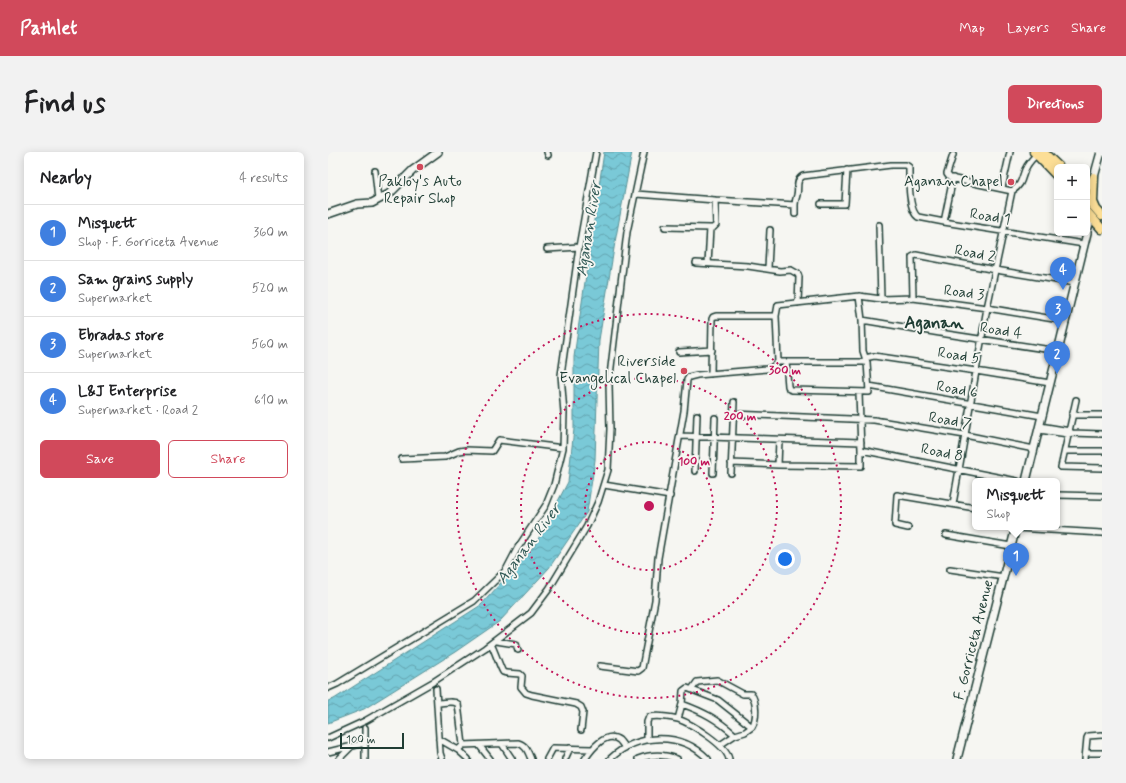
<!DOCTYPE html>
<meta charset="utf-8">
<style>
:root{--surface:#fff;--page:#f2f2f2;--text:#202124;--muted:#757577;--line:#e0e0e0;--accent:#d1495b}
body{margin:0;font-family:Mynerve,sans-serif;background:var(--page);color:var(--text)}
.controls{position:absolute;right:12px;top:12px;display:grid;overflow:hidden;border-radius:6px;box-shadow:0 2px 10px #0003}
.controls button{width:36px;height:36px;display:grid;place-items:center;padding:0;border:0;border-bottom:1px solid var(--line);background:var(--surface);color:var(--text);font:20px sans-serif}
.scale{position:absolute;left:12px;bottom:10px;width:64px;box-sizing:border-box;padding-left:4px;border:2px solid #1f3d34;border-top:0;font-size:11px;line-height:14px;white-space:nowrap;color:#1f3d34;-webkit-text-stroke:3px #f6f6f2;paint-order:stroke}
.you{position:absolute;left:457px;top:407px;width:14px;height:14px;margin:-10px;border:3px solid #fff;border-radius:50%;background:#1a73e8;box-shadow:0 0 0 6px #1a73e833}
.badge{display:grid;place-items:center;width:26px;height:26px;border-radius:50%;background:var(--accent);color:#fff;font-size:13px;font-weight:700}
.pin{position:absolute;translate:-50% -33px;filter:drop-shadow(0 1px 2px #0008)}
.pin::after{content:'';position:absolute;top:21px;width:14px;height:12px;background:inherit;clip-path:polygon(0 0,100% 0,50% 100%)}
.popup{position:absolute;left:644px;top:326px;width:88px;height:52px;box-sizing:border-box;display:grid;place-content:center;border-radius:6px;background:var(--surface);filter:drop-shadow(0 1px 3px #0005);font-size:13px;white-space:nowrap;color:var(--muted)}
.popup b{font-size:15px;color:var(--text)}
.popup::after{content:'';position:absolute;left:50%;top:100%;margin-left:-8px;border:8px solid transparent;border-top-color:var(--surface)}
.list{margin:0;padding:0;list-style:none}
h2{display:flex;justify-content:space-between;align-items:center;height:52px;margin:0;padding:0 16px;font-size:17px}
h2 small{font-size:13px;font-weight:400;color:var(--muted)}
.list li{display:grid;grid-template-columns:26px 1fr auto;gap:12px;align-items:center;box-sizing:border-box;height:56px;padding:0 16px;border-top:1px solid var(--line)}
.list b{display:block;font-size:15px;white-space:nowrap}
.list p{margin:0;font-size:13px;white-space:nowrap;color:var(--muted)}
.list em{font-size:13px;font-style:normal;color:var(--muted)}
.actions{display:flex;gap:8px;padding:12px 16px}
.actions a{flex:1;padding:9px 0;border:1px solid var(--accent);border-radius:6px;text-align:center;font-size:14px;color:var(--accent)}
.actions .main{background:var(--accent);color:#fff}
.map{position:relative;flex:none;width:774px;height:607px;overflow:hidden;border-radius:6px}
header{display:flex;align-items:center;gap:24px;box-sizing:border-box;height:56px;padding:0 20px;background:var(--accent);color:#fff}
header strong{font-size:19px}
nav{display:flex;gap:22px;margin-inline-start:auto;font-size:14px}
.intro{display:flex;align-items:center;justify-content:space-between;box-sizing:border-box;height:96px;padding:0 24px}
h1{margin:0;font-size:28px}
.button{padding:10px 18px;border-radius:6px;background:var(--accent);color:#fff;font-size:14px;font-weight:700}
main{display:flex;gap:24px;padding:0 24px}
aside{flex:1;background:var(--surface);border-radius:6px;box-shadow:0 2px 10px #0003}
.map>svg:first-child{display:block}
.water{fill:url(#water-waves);stroke:#569196}
.lines{fill:none;stroke-linecap:round;stroke-linejoin:round}
.street-casing{stroke:#1f3d34;stroke-width:8}
.secondary-casing{stroke:#1f3d34;stroke-width:10}
.primary-casing{stroke:#1f3d34;stroke-width:11}
.street{stroke:#f6f6f2;stroke-width:5}
.secondary{stroke:#f6f6f2;stroke-width:7}
.primary{stroke:#fcde96;stroke-width:8}
.ring{fill:none;stroke:#c2185b;stroke-width:2;stroke-dasharray:2 4}
.poi-dot{fill:#d1495b;stroke:#f6f6f2;stroke-width:1.5}
.labels{text-anchor:middle;dominant-baseline:central;stroke-width:3.5;stroke-linejoin:round;paint-order:stroke}
.poi-label{font-size:15px;fill:#1f3d34;stroke:#f6f6f2;text-anchor:end}
.street-label{font-size:15px;fill:#1f3d34;stroke:#f6f6f2}
.water-label{font-size:16px;font-style:italic;fill:#315955;stroke:#f6f6f2}
.quarter-label{font-size:17px;font-weight:bold;fill:#1f3d34;stroke:#f6f6f2}
.centre{fill:#c2185b;stroke:#f6f6f2;stroke-width:2}
.ring-label{font-size:12px;text-anchor:middle;font-weight:bold;fill:#c2185b;stroke:#f6f6f2;stroke-width:3.5;stroke-linejoin:round;paint-order:stroke}
</style>
<header>
<strong>Pathlet</strong>
<nav><a>Map</a><a>Layers</a><a>Share</a></nav>
</header>
<div class="intro"><h1>Find us</h1><a class="button">Directions</a></div>
<main>
<aside>
<h2>Nearby<small>4 results</small></h2>
<ul class="list">
<li><span class="badge" style="background:#3f7fe0">1</span><div><b>Misquett</b><p>Shop · F. Gorriceta Avenue</p></div><em>360 m</em></li>
<li><span class="badge" style="background:#3f7fe0">2</span><div><b>Sam grains supply</b><p>Supermarket</p></div><em>520 m</em></li>
<li><span class="badge" style="background:#3f7fe0">3</span><div><b>Ebradas store</b><p>Supermarket</p></div><em>560 m</em></li>
<li><span class="badge" style="background:#3f7fe0">4</span><div><b>L&amp;J Enterprise</b><p>Supermarket · Road 2</p></div><em>610 m</em></li>
</ul>
<div class="actions"><a class="main">Save</a><a>Share</a></div>
</aside>
<div class="map">
<svg width="774" height="607" viewBox="0 0 774 607">
<defs>
<pattern id="water-waves" width="16" height="10" patternUnits="userSpaceOnUse"><rect width="16" height="10" fill="#7ac9d7"/><path d="M0 5q4-4 8 0t8 0" fill="none" stroke="#63a4af"/></pattern>
</defs>
<rect width="100%" height="100%" fill="#f6f6f2"/>
<filter id="ink" filterUnits="userSpaceOnUse"><feTurbulence type="fractalNoise" baseFrequency=".025" numOctaves="2"/><feDisplacementMap in="SourceGraphic" scale="8" xChannelSelector="R" yChannelSelector="G"/><feConvolveMatrix kernelMatrix="1 2 1 2 8 2 1 2 1" color-interpolation-filters="sRGB"/></filter>
<g filter="url(#ink)">
<path class="water" d="M276 0H304L287 90 271 188 267 308 259 360 221 416 172 469 127 500 36 557 0 571V549L6 547 153 453 207 393 240 330 246 277V205Z"/>
<g class="lines">
<defs>
<path id="street" d="M219 0 220 3
M625 3 619 22 622 26 684 39C696 32 693 23 699 14 702 9 706 5 710 1
M47 19 50 48
M674 36 682 0
M308 42 387 48
M493 52H517L519 18
M467 53V62
M616 70 625 26
M551 73 553 147
M337 75 382 76
M219 97 251 95
M368 111 420 114 452 119 463 118 470 122 471 125 470 151
M380 112 382 76H385L388 73 387 48 467 53C467 49 468 46 469 43 471 35 467 29 475 24L563 13H578L581 15C581 27 580 58 590 65L616 70 756 92
M440 116 442 78
M531 144 534 168 535 199 538 208
M585 146 584 105 588 103 668 118 747 131
M534 168 612 181 730 199
M351 200 384 198
M537 206 546 204 648 219 722 231
M450 210H539L541 240 464 238 461 237 460 234 458 210
M383 222 384 167 385 165 388 164H448
M541 234 714 264
M748 248 733 315 774 316
M406 262 546 268 637 283 706 297
M744 263H774
M712 274 742 279
M711 278 740 282 744 281 774 282
M352 284 533 290
M533 298 689 329
M737 299H774
M74 307 117 305 131 299 138 298 164 299 171 288 235 296
M403 311 450 313 533 314V298L531 241
M450 313 451 288
M367 319 369 263
M385 321 387 266
M403 321 406 250
M276 333 342 344
M729 343 774 344
M625 352 659 156 684 39
M580 376 567 373 569 343 647 356
M688 376 774 381
M618 383 683 394
M622 417 676 425
M168 489 188 492 190 498
M163 492C166 497 173 518 175 520 180 522 187 521 192 522L194 524 193 535 198 541 204 543 248 552 253 555 255 560 253 578
M272 514 310 519 314 516 327 448 330 406 356 259 359 228 361 225 369 223 439 217 443 216 450 210 448 164 450 153 531 144 553 147 585 146 659 156 738 169
M0 536 9 532 146 449 178 418 189 397 218 353 226 333 235 296 236 261 233 223 251 95 268 0
M108 537 112 601 114 607
M364 537 369 530 389 528 415 542H423C429 549 429 567 424 575
M109 551C116 551 125 548 130 552L135 593 130 598
M354 552 355 539 359 536 390 548 424 575 417 580 407 583
M350 567 354 552C376 560 389 567 407 583L392 593
M37 576V607
M0 586 37 569 105 530 157 496 203 461 221 437 259 374 270 350 280 318 282 277 281 232 299 80 316 0
M111 587 130 598 140 607
M319 588V570L321 565C330 563 341 565 350 567 364 572 398 593 401 607
M174 592 184 607
M135 593 190 591C198 593 200 600 203 607
M151 593 162 607
M0 600 37 591
M758 601H774
M11 607 23 595
M219 607 225 596 264 597
M237 607 242 596
M257 607C263 598 278 578 291 588 293 590 295 593 297 596
M282 607C309 581 353 579 380 607
M310 607C323 602 336 602 349 607
M757 607 759 586 760 584 774 583"/>
<path id="secondary" d="M759 35 766 25 773 0
M0 62 29 52 44 51 61 42 85 18 110 0
M759 79 763 65
M698 329 759 81
M629 607 688 375"/>
<path id="primary" d="M706 0 729 24
M715 0 731 15
M766 25 765 50 768 57
M759 47 774 64
M759 60 774 77"/>
</defs>
<use href="#street" class="street-casing"/>
<use href="#secondary" class="secondary-casing"/>
<use href="#primary" class="primary-casing"/>
<use href="#street" class="street"/>
<use href="#secondary" class="secondary"/>
<use href="#primary" class="primary"/>
</g>
</g>
<g class="ring">
<circle cx="321" cy="354" r="64"/>
<circle cx="321" cy="354" r="128"/>
<circle cx="321" cy="354" r="192"/>
</g>
<g class="poi-dot">
<circle cx="92" cy="15" r="4"/>
<circle cx="683" cy="30" r="4"/>
<circle cx="356" cy="219" r="4"/>
</g>
<g class="labels">
<g class="poi-label">
<text x="92" y="30" text-anchor="middle">Pakloy's Auto<tspan x="92" dy="17">Repair Shop</tspan></text>
<text x="675" y="30">Aganan Chapel</text>
<text x="348" y="210">Riverside<tspan x="348" dy="17">Evangelical Chapel</tspan></text>
</g>
<g class="street-label">
<text transform="translate(662 65) rotate(9)">Road 1</text>
<text transform="translate(647 102) rotate(11)">Road 2</text>
<text transform="translate(636 141) rotate(7)">Road 3</text>
<text transform="translate(673 179) rotate(9)">Road 4</text>
<text transform="translate(631 204) rotate(9)">Road 5</text>
<text transform="translate(629 238) rotate(10)">Road 6</text>
<text transform="translate(622 269) rotate(10)">Road 7</text>
<text transform="translate(614 301) rotate(11)">Road 8</text>
<text transform="translate(646 488) rotate(-76)">F. Gorriceta Avenue</text>
</g>
<g class="water-label">
<text transform="translate(261 77) rotate(-81)">Aganan River</text>
<text transform="translate(201 392) rotate(-53)">Aganan River</text>
</g>
<g class="quarter-label">
<text x="606" y="171">Aganan</text>
</g>
</g>
<circle cx="321" cy="354" r="6" class="centre"/>
<g class="ring-label">
<text x="457" y="222">300 m</text>
<text x="412" y="268">200 m</text>
<text x="366" y="313">100 m</text>
</g>
</svg>
<div class="controls">
<button>+</button>
<button>−</button>
</div>
<div class="scale">100 m</div>
<div class="you"></div>
<div class="pin badge" style="left:688px;top:424px;background:#3f7fe0">1</div>
<div class="popup"><b>Misquett</b>Shop</div>
<div class="pin badge" style="left:729px;top:222px;background:#3f7fe0">2</div>
<div class="pin badge" style="left:730px;top:177px;background:#3f7fe0">3</div>
<div class="pin badge" style="left:735px;top:138px;background:#3f7fe0">4</div>
</div>
</main>
